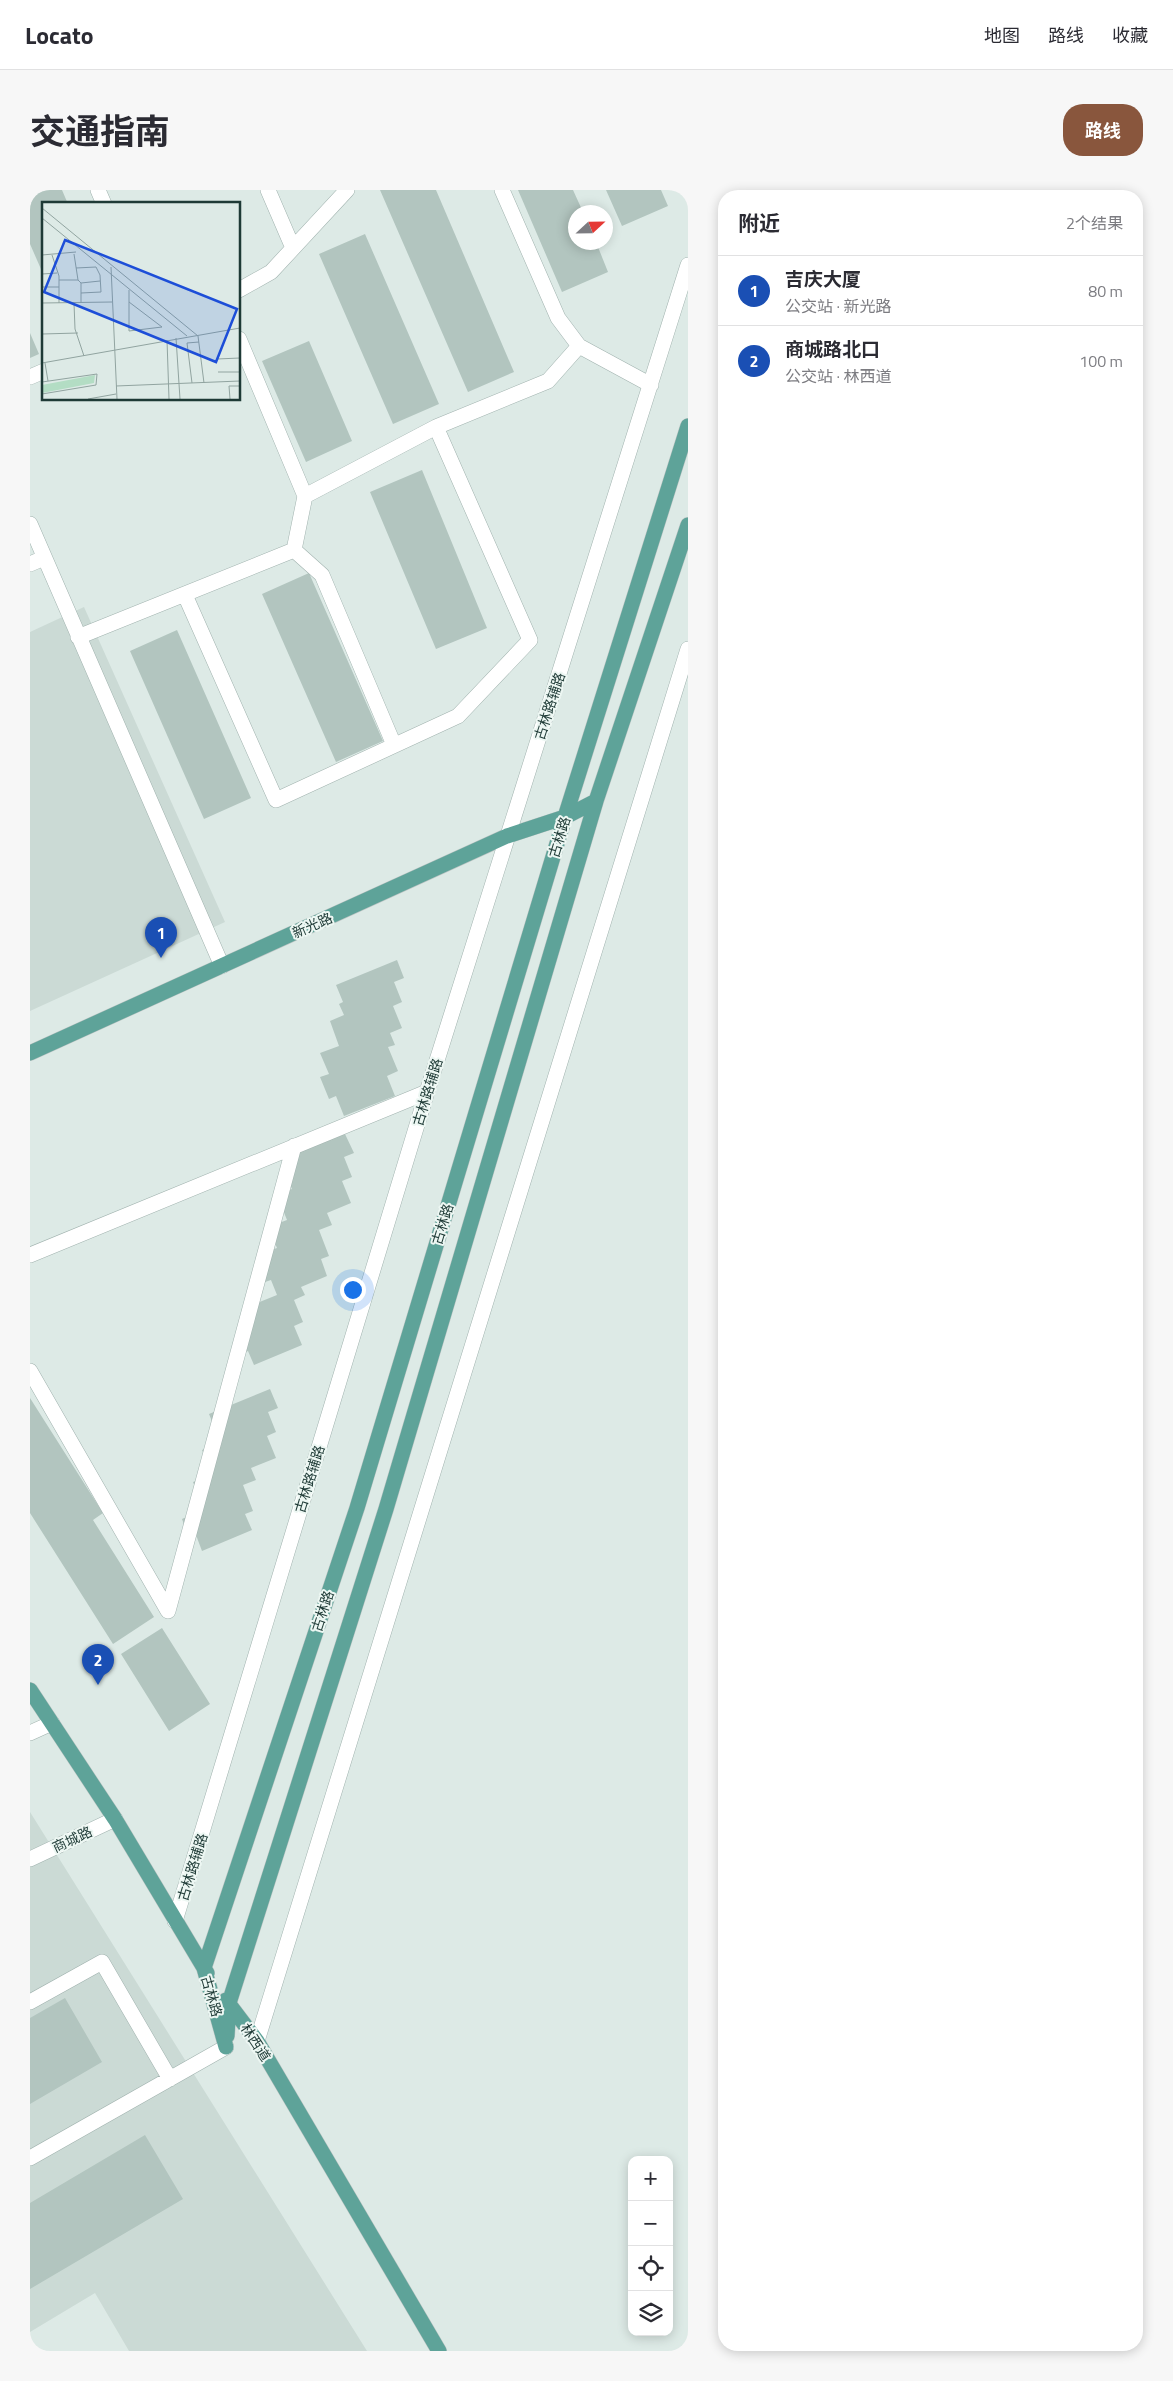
<!DOCTYPE html>
<html lang="zh">
<meta charset="utf-8">
<style>
:root{--surface:#fff;--page:#f7f7f7;--text:#2b2b33;--muted:#7c7c81;--line:#e1e1e2;--accent:#89563d}
body{margin:0;font-family:"Titillium Web","Noto Sans SC",sans-serif;background:var(--page);color:var(--text)}
.controls{position:absolute;right:15px;bottom:15px;display:grid;overflow:hidden;border-radius:10px;box-shadow:0 2px 12px #0003}
.controls button{width:45px;height:45px;display:grid;place-items:center;padding:0;border:0;border-bottom:1px solid var(--line);background:var(--surface);color:var(--text);font:25px sans-serif}
.compass{position:absolute;left:538px;top:15px;width:45px;height:45px;border-radius:50%;background:var(--surface);box-shadow:0 2px 12px #0003;rotate:68deg}
.you{position:absolute;left:322px;top:1099px;width:18px;height:18px;margin:-12px;border:4px solid #fff;border-radius:50%;background:#1a73e8;box-shadow:0 0 0 8px #1a73e833}
.badge{display:grid;place-items:center;width:32px;height:32px;border-radius:50%;background:var(--accent);color:#fff;font-size:16px;font-weight:700}
.pin{position:absolute;translate:-50% -41px;filter:drop-shadow(0 1px 2px #0008)}
.pin::after{content:'';position:absolute;top:26px;width:18px;height:15px;background:inherit;clip-path:polygon(0 0,100% 0,50% 100%)}
.list{margin:0;padding:0;list-style:none}
h2{display:flex;justify-content:space-between;align-items:center;height:65px;margin:0;padding:0 20px;font-size:21px}
h2 small{font-size:16px;font-weight:400;color:var(--muted)}
.list li{display:grid;grid-template-columns:32px 1fr auto;gap:15px;align-items:center;box-sizing:border-box;height:70px;padding:0 20px;border-top:1px solid var(--line)}
.list b{display:block;font-size:19px;white-space:nowrap}
.list p{margin:0;font-size:16px;white-space:nowrap;color:var(--muted)}
.list em{font-size:16px;font-style:normal;color:var(--muted)}
.icon{flex:none;width:28px;height:28px;fill:none;stroke:currentColor;stroke-width:2;stroke-linecap:round;stroke-linejoin:round}
.map{position:relative;flex:none;width:658px;height:2161px;overflow:hidden;border-radius:20px}
header{display:flex;align-items:center;gap:30px;box-sizing:border-box;height:70px;padding:0 25px;background:var(--surface);border-bottom:1px solid var(--line)}
header strong{font-size:24px}
nav{display:flex;gap:28px;margin-inline-start:auto;font-size:18px}
.intro{display:flex;align-items:center;justify-content:space-between;box-sizing:border-box;height:120px;padding:0 30px}
h1{margin:0;font-size:35px}
.button{padding:12px 22px;border-radius:20px;background:var(--accent);color:#fff;font-size:18px;font-weight:700}
main{display:flex;gap:30px;padding:0 30px}
aside{flex:1;background:var(--surface);border-radius:20px;box-shadow:0 2px 12px #0003}
.map>svg:first-child{display:block}
.built{fill:#cbdad5}
.building{fill:#b2c5bf}
.lines{fill:none;stroke-linecap:round;stroke-linejoin:round}
.minor-casing{stroke:#a0b2ae;stroke-width:16}
.major-casing{stroke:#bcc4c3;stroke-width:16}
.minor{stroke:#fff;stroke-width:15}
.major{stroke:#5ea399;stroke-width:15}
.labels{text-anchor:middle;dominant-baseline:central;stroke-width:4;stroke-linejoin:round;paint-order:stroke}
.street-label{font-size:14px;fill:#1e3a36;stroke:#edf7f3}
.inset-road{fill:none;stroke:#91a4a0;stroke-width:1}
.view{fill:#1d4ed8;fill-opacity:0.15;stroke:#1d4ed8;stroke-width:2.5}
.inset-edge{fill:none;stroke:#1e3a36;stroke-width:2.5}
</style>
<header>
<strong>Locato</strong>
<nav><a>地图</a><a>路线</a><a>收藏</a></nav>
</header>
<div class="intro"><h1>交通指南</h1><a class="button">路线</a></div>
<main>
<div class="map">
<svg width="658" height="2161" viewBox="0 0 658 2161">
<rect width="100%" height="100%" fill="#ddeae6"/>
<path class="built" d="M54 417 195 732 0 821V442Z
M0 1622 337 2161H99L65 2103 0 2142Z"/>
<path class="building" d="M0 0H32L38 14H14V86L0 54Z
M350 0H406L484 182 438 202Z
M488 0H543L553 22H546V52H566L578 82 532 102Z
M576 0H631L638 16 592 36Z
M335 44 409 214 363 234 289 64Z
M0 143 9 164 0 168Z
M279 151 322 251 276 272 232 171Z
M392 280 457 438 406 459 340 302Z
M279 383 353 551 306 572 232 404Z
M147 440 221 608 174 629 100 461Z
M367 770 374 788 364 792 372 812 363 816 372 838 360 843 365 855 358 857 368 881 357 886 365 906 314 926 306 906 299 909 290 887 299 884 290 863 309 856 300 831 314 825 309 814 313 812 306 795Z
M315 944 324 963 314 967 322 987 312 991 321 1013 297 1023 302 1035 289 1040 299 1066 291 1069 297 1086 271 1097 275 1105 264 1110 273 1132 264 1136 272 1155 224 1175 218 1161 210 1164 204 1150 216 1145 215 1118 247 1105 241 1090 235 1092 227 1073 238 1061 247 1058 238 1037 257 1030 247 1005 262 999 257 988 254 968Z
M240 1199 248 1218 238 1222 246 1242 237 1246 246 1268 221 1278 226 1290 213 1295 223 1321 215 1324 222 1340 172 1361 166 1345 159 1348 152 1329 165 1323 171 1313 163 1292 182 1285 172 1260 186 1255V1241L179 1224Z
M0 1208 73 1323 63 1330 124 1427 83 1454 0 1323Z
M132 1438 180 1514 139 1541 91 1464Z
M35 1808 72 1872 0 1914V1828Z
M115 1945 153 2009 0 2099V2013Z"/>
<g class="lines">
<defs>
<path id="minor" d="M68 0 74 14
M238 0 263 58
M472 0 528 128 549 156 621 195
M209 100 241 82 317 0
M209 149 275 306
M0 187 14 181
M0 334 192 776
M264 360 292 385 364 555
M0 374 14 368
M155 405 246 610 428 526 500 450 406 237
M48 447 264 360 275 306 406 237 518 191 549 156
M0 1065 397 902
M0 1181 138 1421 264 956
M0 1543 22 1533
M0 1669 85 1629
M145 1731 397 902 658 75
M0 1812 72 1772 140 1889
M227 1851 658 459
M0 1968 196 1857"/>
<path id="major" d="M0 863 477 646 535 627 566 611
M0 1500 85 1629 177 1783
M196 1810 227 1851 409 2161
M197 1846 199 1813 356 1319 566 611 658 335
M196 1857 174 1778 327 1318 535 627 658 236"/>
</defs>
<use href="#minor" class="minor-casing"/>
<use href="#major" class="major-casing"/>
<use href="#minor" class="minor"/>
<use href="#major" class="major"/>
</g>
<g class="labels">
<g class="street-label">
<text transform="translate(519 516) rotate(-72)">古林路辅路</text>
<text transform="translate(529 647) rotate(-73)">古林路</text>
<text transform="translate(282 735) rotate(-24)">新光路</text>
<text transform="translate(397 902) rotate(-73)">古林路辅路</text>
<text transform="translate(412 1034) rotate(-73)">古林路</text>
<text transform="translate(279 1289) rotate(-73)">古林路辅路</text>
<text transform="translate(292 1421) rotate(-72)">古林路</text>
<text transform="translate(42 1649) rotate(-25)">商城路</text>
<text transform="translate(162 1677) rotate(-73)">古林路辅路</text>
<text transform="translate(182 1806) rotate(74)">古林路</text>
<text transform="translate(226 1852) rotate(57)">林西道</text>
</g>
</g>
<g transform="translate(12 12)">
<rect width="198" height="198" fill="#ddeae6"/>
<path d="M53 173 52 181 0 191V183Z" fill="#b3ddc4"/>
<path class="inset-road" d="M0 6 156 134M0 16 145 134M32 52 36 78 39 81V101M0 53 34 50M10 53 17 74V101M69 65 75 197M34 66 54 65 58 73 59 90 39 91M0 72 15 71M17 78H36M39 81 58 79M0 85H17M87 88V100L120 125 87 129V100M0 101 70 100M32 101 33 127 42 154M0 132 36 131M156 134 162 181M134 136 138 197M125 138 127 197M175 157 198 156M0 161 198 126M3 161 6 179M176 170H198M0 180 55 172 54 183 0 192M150 181 145 141 157 140M74 184 198 179M46 197 74 192M188 197 187 184H198"/>
<path class="view" d="M23 38 195 107 174 160 2 90Z"/>
<rect width="198" height="198" class="inset-edge"/>
</g>
</svg>
<div class="controls">
<button>+</button>
<button>−</button>
<button><svg class="icon" aria-label="locate" viewBox="0 0 24 24"><circle cx="12" cy="12" r="6"/><path d="M12 2v4M12 18v4M2 12h4M18 12h4"/></svg></button>
<button><svg class="icon" aria-label="layers" viewBox="0 0 24 24"><path d="M12 4l9 5-9 5-9-5zM3 14l9 5 9-5"/></svg></button>
</div>
<svg class="compass" viewBox="-18 -18 36 36"><path d="M0-13l5 13h-10z" fill="#e53935"/><path d="M0 13l5-13h-10z" fill="#7c7c81"/></svg>
<div class="you"></div>
<div class="pin badge" style="left:131px;top:768px;background:#1a4fb4">1</div>
<div class="pin badge" style="left:68px;top:1495px;background:#1a4fb4">2</div>
</div>
<aside>
<h2>附近<small>2个结果</small></h2>
<ul class="list">
<li><span class="badge" style="background:#1a4fb4">1</span><div><b>吉庆大厦</b><p>公交站 · 新光路</p></div><em>80 m</em></li>
<li><span class="badge" style="background:#1a4fb4">2</span><div><b>商城路北口</b><p>公交站 · 林西道</p></div><em>100 m</em></li>
</ul>
</aside>
</main>
